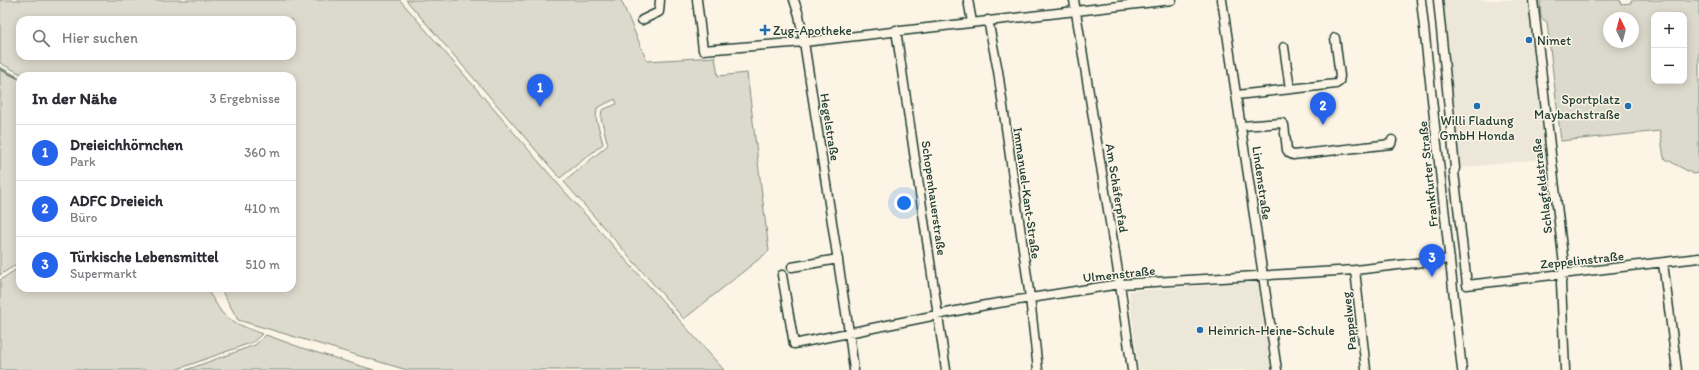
<!DOCTYPE html>
<html lang="de">
<meta charset="utf-8">
<style>
:root{--surface:#fff;--page:#f2f2f3;--text:#2b2b33;--muted:#7c7c81;--line:#e1e1e2;--accent:#2563eb}
body{margin:0;font-family:Itim,sans-serif;background:var(--page);color:var(--text)}
.controls{position:absolute;right:12px;top:12px;display:grid;overflow:hidden;border-radius:8px;box-shadow:0 2px 10px #0003}
.controls button{width:36px;height:36px;display:grid;place-items:center;padding:0;border:0;border-bottom:1px solid var(--line);background:var(--surface);color:var(--text);font:20px sans-serif}
.compass{position:absolute;left:1603px;top:12px;width:36px;height:36px;border-radius:50%;background:var(--surface);box-shadow:0 2px 10px #0003;rotate:354deg}
.you{position:absolute;left:904px;top:203px;width:14px;height:14px;margin:-10px;border:3px solid #fff;border-radius:50%;background:#1a73e8;box-shadow:0 0 0 6px #1a73e833}
.badge{display:grid;place-items:center;width:26px;height:26px;border-radius:50%;background:var(--accent);color:#fff;font-size:13px;font-weight:700}
.pin{position:absolute;translate:-50% -33px;filter:drop-shadow(0 1px 2px #0008)}
.pin::after{content:'';position:absolute;top:21px;width:14px;height:12px;background:inherit;clip-path:polygon(0 0,100% 0,50% 100%)}
.list{margin:0;padding:0;list-style:none}
h2{display:flex;justify-content:space-between;align-items:center;height:52px;margin:0;padding:0 16px;font-size:17px}
h2 small{font-size:13px;font-weight:400;color:var(--muted)}
.list li{display:grid;grid-template-columns:26px 1fr auto;gap:12px;align-items:center;box-sizing:border-box;height:56px;padding:0 16px;border-top:1px solid var(--line)}
.list b{display:block;font-size:15px;white-space:nowrap}
.list p{margin:0;font-size:13px;white-space:nowrap;color:var(--muted)}
.list em{font-size:13px;font-style:normal;color:var(--muted)}
.icon{flex:none;width:22px;height:22px;fill:none;stroke:currentColor;stroke-width:2;stroke-linecap:round;stroke-linejoin:round}
.map{position:relative;flex:none;width:1699px;height:370px;overflow:hidden}
.search{position:absolute;background:var(--surface);box-shadow:0 2px 10px #0003;left:16px;top:16px;width:280px;height:44px;display:flex;align-items:center;gap:10px;box-sizing:border-box;padding:0 14px;border-radius:12px;color:var(--muted);font-size:15px}
.panel{position:absolute;background:var(--surface);box-shadow:0 2px 10px #0003;left:16px;top:72px;width:280px;height:220px;border-radius:12px}
.map>svg:first-child{display:block}
.built{fill:#ece7d8}
.green{fill:#dcdacc;stroke:#7e8c80;fill-rule:evenodd}
.lines{fill:none;stroke-linecap:round;stroke-linejoin:round}
.stream{stroke:#758479;stroke-width:2}
.minor-casing{stroke:#1f3d34;stroke-width:11}
.minor{stroke:#fcf5e5;stroke-width:8}
.poi-dot{fill:#1f6fb2;stroke:#fcf5e5;stroke-width:1.5}
.labels{text-anchor:middle;dominant-baseline:central;stroke-width:3;stroke-linejoin:round;paint-order:stroke}
.poi-label{font-size:13px;fill:#1f3d34;stroke:#fcf5e5;text-anchor:start}
.street-label{font-size:13px;fill:#1f3d34;stroke:#fcf5e5}
</style>
<div class="map">
<svg width="1699" height="370" viewBox="0 0 1699 370">
<rect width="100%" height="100%" fill="#fcf5e5"/>
<filter id="ink" filterUnits="userSpaceOnUse"><feTurbulence type="fractalNoise" baseFrequency=".025" numOctaves="2"/><feDisplacementMap in="SourceGraphic" scale="8" xChannelSelector="R" yChannelSelector="G"/><feConvolveMatrix kernelMatrix="1 2 1 2 8 2 1 2 1" color-interpolation-filters="sRGB"/></filter>
<g filter="url(#ink)">
<path class="built" d="M1434 0H1528L1545 159 1455 168Z
M1258 282 1271 370H1139L1129 291Z"/>
<path class="green" d="M0 0H400L558 184 724 370H407L238 320 220 288H292V76H25L0 63ZM20 20H292V56H20Z
M406 0H621L647 61 715 57 718 76 747 73 769 251 684 319 564 182 608 145 601 118 602 110 617 104 615 99 597 108 596 118 603 144 560 178Z
M1540 0H1620L1621 4 1631 3V0H1699V173L1693 174 1664 158 1660 131 1561 141 1547 22 1541 18ZM1654 15H1684V81H1654ZM1609 18H1633V42H1609Z
M0 67 20 78V262L0 275Z
M20 267V288H206L222 313 235 323 262 334 253 342 175 370H0V280Z
M266 335 305 349 374 370H186L255 345Z"/>
<g class="lines">
<path class="stream" d="M0 69 20 79"/>
<defs>
<path id="minor" d="M697 0 703 50 804 42 1172 0
M794 0 799 15 804 42 849 332 854 370
M968 0 972 22
M1074 0 1120 284 1132 370
M1222 0 1277 370
M1421 0 1462 370
M1438 0 1455 168 1454 172 1467 285 1699 258
M1533 0 1564 265 1561 283 1565 370
M642 20 659 12 660 0
M988 20 998 71 1030 298 1038 370
M896 30 946 370
M1284 47 1290 89
M1237 95 1336 84 1339 82 1340 76 1335 38
M1242 126 1282 123 1284 125 1287 150 1289 153 1293 155 1391 144 1392 140
M1663 263 1677 370
M792 267 838 259
M1355 270 1366 370
M782 275 794 344 986 305 1120 284 1355 270 1450 259"/>
</defs>
<use href="#minor" class="minor-casing"/>
<use href="#minor" class="minor"/>
</g>
</g>
<g class="poi-dot">
<path d="M763 24h4v4h4v4h-4v4h-4v-4h-4v-4h4z"/>
<circle cx="1529" cy="40" r="4"/>
<circle cx="1477" cy="106" r="4"/>
<circle cx="1628" cy="106" r="4"/>
<circle cx="1200" cy="330" r="4"/>
</g>
<g class="labels">
<g class="poi-label">
<text x="773" y="30">Zug-Apotheke</text>
<text x="1537" y="40">Nimet</text>
<text x="1620" y="99" text-anchor="end">Sportplatz<tspan x="1620" dy="15">Maybachstraße</tspan></text>
<text x="1477" y="120" text-anchor="middle">Willi Fladung<tspan x="1477" dy="15">GmbH Honda</tspan></text>
<text x="1208" y="330">Heinrich-Heine-Schule</text>
</g>
<g class="street-label">
<text transform="translate(830 127) rotate(81)">Hegelstraße</text>
<text transform="translate(1428 174) rotate(-96)">Frankfurter Straße</text>
<text transform="translate(1262 183) rotate(82)">Lindenstraße</text>
<text transform="translate(1542 186) rotate(-97)">Schlagfeldstraße</text>
<text transform="translate(1117 188) rotate(81)">Am Schäferpfad</text>
<text transform="translate(1027 193) rotate(82)">Immanuel-Kant-Straße</text>
<text transform="translate(934 198) rotate(82)">Schopenhauerstraße</text>
<text transform="translate(1582 260) rotate(-6)">Zeppelinstraße</text>
<text transform="translate(1119 274) rotate(-6)">Ulmenstraße</text>
<text transform="translate(1349 321) rotate(-96)">Pappelweg</text>
</g>
</g>
</svg>
<div class="controls">
<button>+</button>
<button>−</button>
</div>
<svg class="compass" viewBox="-18 -18 36 36"><path d="M0-13l5 13h-10z" fill="#e53935"/><path d="M0 13l5-13h-10z" fill="#7c7c81"/></svg>
<div class="you"></div>
<div class="pin badge" style="left:540px;top:107px">1</div>
<div class="pin badge" style="left:1323px;top:125px">2</div>
<div class="pin badge" style="left:1432px;top:277px">3</div>
<div class="search"><svg class="icon" aria-label="search" viewBox="0 0 24 24"><circle cx="10" cy="10" r="6"/><path d="M15 15l6 6"/></svg>Hier suchen</div>
<section class="panel">
<h2>In der Nähe<small>3 Ergebnisse</small></h2>
<ul class="list">
<li><span class="badge">1</span><div><b>Dreieichhörnchen</b><p>Park</p></div><em>360 m</em></li>
<li><span class="badge">2</span><div><b>ADFC Dreieich</b><p>Büro</p></div><em>410 m</em></li>
<li><span class="badge">3</span><div><b>Türkische Lebensmittel</b><p>Supermarkt</p></div><em>510 m</em></li>
</ul>
</section>
</div>
